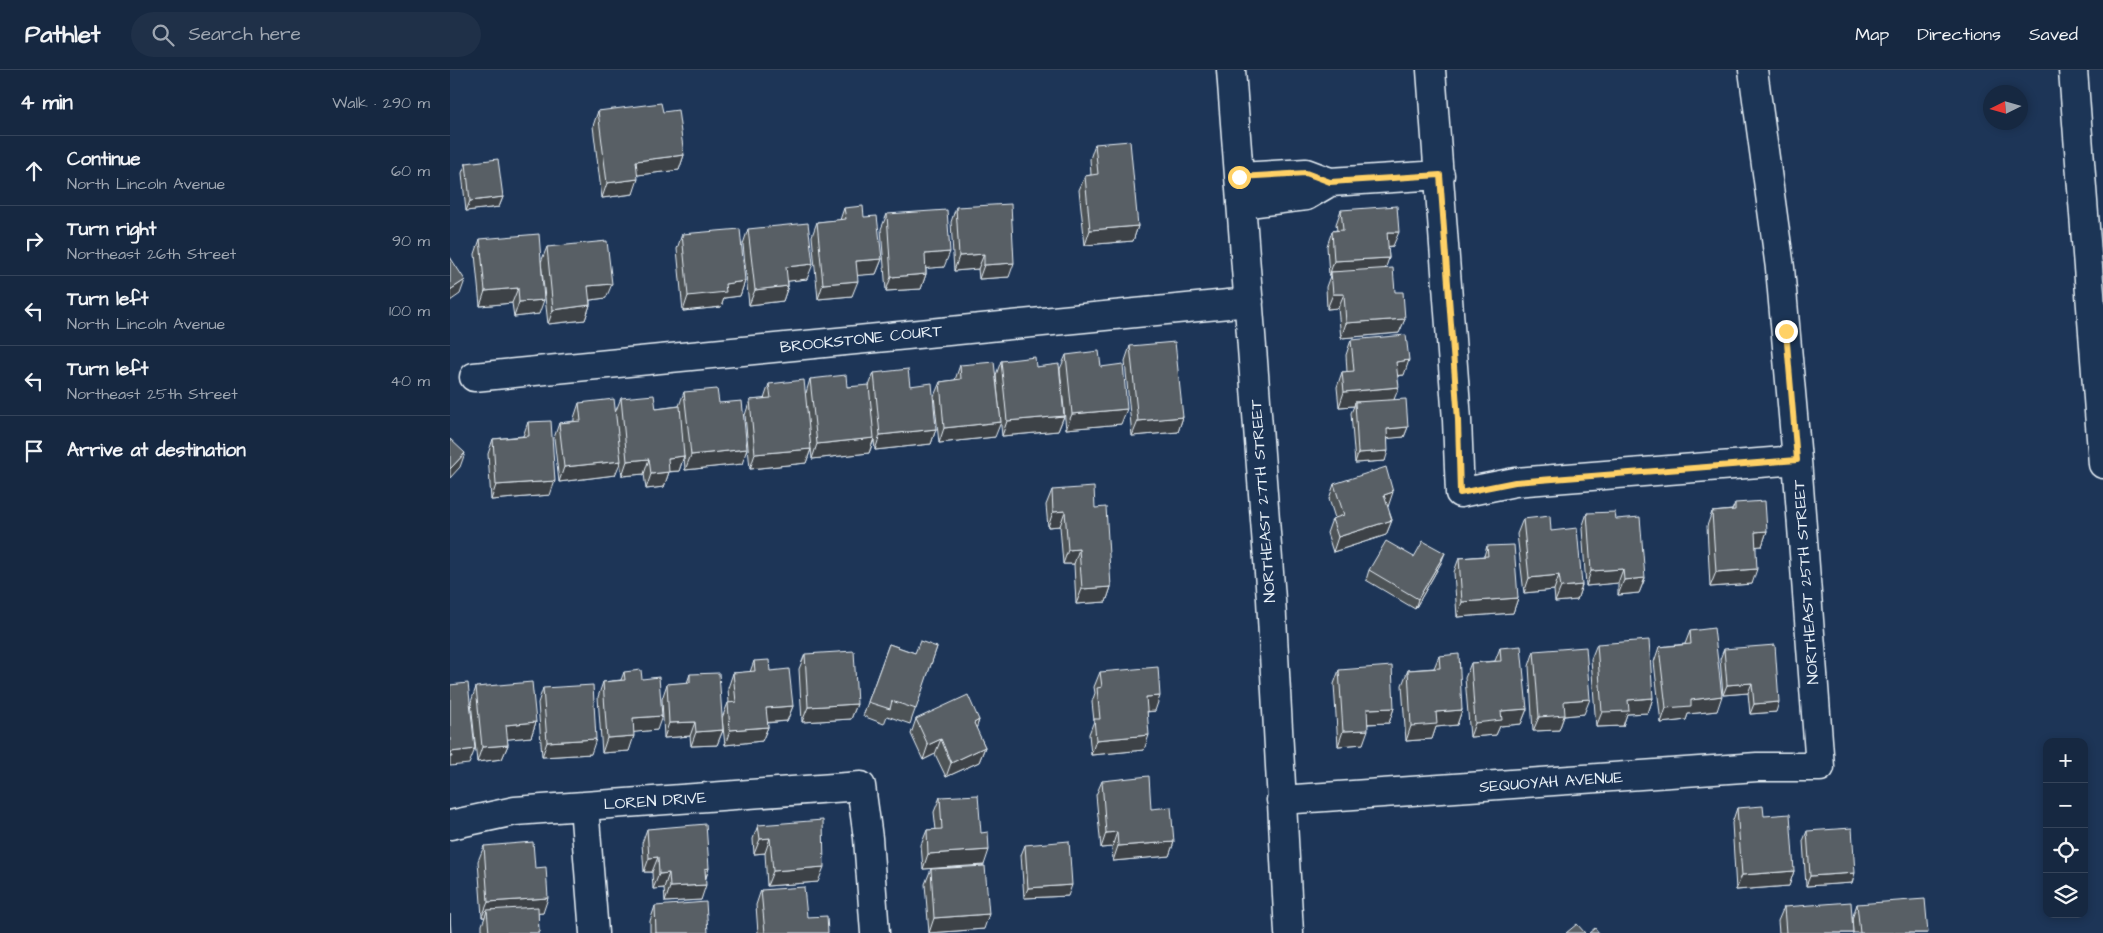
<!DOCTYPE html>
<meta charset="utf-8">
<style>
:root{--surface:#162841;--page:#1f3048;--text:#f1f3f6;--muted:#9ea6b1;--line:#35445a}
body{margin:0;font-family:"Architects Daughter",sans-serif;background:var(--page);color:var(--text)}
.controls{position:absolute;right:15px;bottom:15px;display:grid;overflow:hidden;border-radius:10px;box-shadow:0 2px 8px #0003}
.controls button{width:45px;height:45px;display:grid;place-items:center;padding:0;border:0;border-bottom:1px solid var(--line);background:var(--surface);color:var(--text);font:25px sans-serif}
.compass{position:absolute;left:1533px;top:15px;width:45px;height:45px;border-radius:50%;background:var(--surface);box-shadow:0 2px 8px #0003;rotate:265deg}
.stop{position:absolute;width:15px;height:15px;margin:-11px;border:4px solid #ffd166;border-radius:50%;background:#fff}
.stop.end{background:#ffd166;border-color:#fff;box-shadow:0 1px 5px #0008}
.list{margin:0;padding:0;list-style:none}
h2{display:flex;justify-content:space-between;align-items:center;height:65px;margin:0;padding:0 20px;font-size:21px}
h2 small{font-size:16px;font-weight:400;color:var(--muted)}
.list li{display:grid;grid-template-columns:32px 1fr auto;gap:15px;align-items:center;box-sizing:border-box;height:70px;padding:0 20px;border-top:1px solid var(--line)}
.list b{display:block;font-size:19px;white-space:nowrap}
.list p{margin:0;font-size:16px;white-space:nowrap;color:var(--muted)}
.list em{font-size:16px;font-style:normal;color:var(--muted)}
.icon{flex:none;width:28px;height:28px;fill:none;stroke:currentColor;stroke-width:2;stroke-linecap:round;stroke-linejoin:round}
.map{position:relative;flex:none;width:1653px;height:863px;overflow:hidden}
header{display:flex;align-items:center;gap:30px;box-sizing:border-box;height:70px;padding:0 25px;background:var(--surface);border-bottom:1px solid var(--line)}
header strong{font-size:24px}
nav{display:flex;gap:28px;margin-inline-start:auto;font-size:18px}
.search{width:350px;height:45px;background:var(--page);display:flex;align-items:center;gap:12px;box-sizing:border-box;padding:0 18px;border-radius:28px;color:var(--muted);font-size:19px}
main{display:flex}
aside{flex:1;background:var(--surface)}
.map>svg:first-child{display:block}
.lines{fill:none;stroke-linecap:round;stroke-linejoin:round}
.minor-casing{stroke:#e8f1f8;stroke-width:31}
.minor{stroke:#1d3557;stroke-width:28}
.wall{fill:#4d5257;stroke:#e8f1f8}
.shaded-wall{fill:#3e4247;stroke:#e8f1f8}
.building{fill:#595f65;stroke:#e8f1f8}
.route{stroke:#ffd166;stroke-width:6}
.labels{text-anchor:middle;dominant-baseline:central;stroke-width:4;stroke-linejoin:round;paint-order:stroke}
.street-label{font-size:16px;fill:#e8f1f8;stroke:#1d3557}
</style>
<header>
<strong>Pathlet</strong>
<div class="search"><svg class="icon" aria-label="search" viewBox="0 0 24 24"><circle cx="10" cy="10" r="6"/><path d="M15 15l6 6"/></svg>Search here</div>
<nav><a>Map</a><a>Directions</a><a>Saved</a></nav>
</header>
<main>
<aside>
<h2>4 min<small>Walk · 290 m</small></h2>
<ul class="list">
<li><svg class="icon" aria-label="ahead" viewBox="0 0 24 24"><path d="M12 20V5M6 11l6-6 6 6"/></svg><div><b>Continue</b><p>North Lincoln Avenue</p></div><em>60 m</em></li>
<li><svg class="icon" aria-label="right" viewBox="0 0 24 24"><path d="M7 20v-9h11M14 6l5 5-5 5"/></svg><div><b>Turn right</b><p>Northeast 26th Street</p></div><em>90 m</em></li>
<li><svg class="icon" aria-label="left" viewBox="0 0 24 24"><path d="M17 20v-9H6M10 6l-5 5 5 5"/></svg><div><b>Turn left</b><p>North Lincoln Avenue</p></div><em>100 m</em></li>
<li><svg class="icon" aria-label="left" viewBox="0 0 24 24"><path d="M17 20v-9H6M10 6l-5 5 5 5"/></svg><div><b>Turn left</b><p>Northeast 25th Street</p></div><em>40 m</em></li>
<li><svg class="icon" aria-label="arrive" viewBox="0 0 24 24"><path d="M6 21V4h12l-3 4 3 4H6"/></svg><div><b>Arrive at destination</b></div></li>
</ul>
</aside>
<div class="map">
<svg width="1653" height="863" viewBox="0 0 1653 863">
<rect width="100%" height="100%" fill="#1d3557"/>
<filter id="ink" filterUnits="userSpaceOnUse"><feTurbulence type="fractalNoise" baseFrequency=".02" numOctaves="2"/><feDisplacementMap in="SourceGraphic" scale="10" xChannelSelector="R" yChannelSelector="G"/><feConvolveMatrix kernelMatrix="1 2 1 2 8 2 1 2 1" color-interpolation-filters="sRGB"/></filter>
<g filter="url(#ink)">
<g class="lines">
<defs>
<path id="minor" d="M781 0 821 529 839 863
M981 0 1007 350 1010 423 1065 412 1347 390
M1623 0 1653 394
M789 107 856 103 880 112
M791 134 856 126 880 112 990 105
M24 307 799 232
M831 730 1307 697H1370L1347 390 1330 198 1303 0
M134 736 144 863
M0 755 65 741 411 716 418 768 425 863"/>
</defs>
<use href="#minor" class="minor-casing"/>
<use href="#minor" class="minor"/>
</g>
<path class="wall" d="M148 41 213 42 234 85 229 100 187 105 183 124 152 128 143 56Z
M645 74 688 156 683 171 635 175 629 120 635 106 641 105 640 89Z
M16 93 53 127 49 137 16 141 12 103Z
M506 137 559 207 529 209 528 199 504 201 501 152Z
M394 138 414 147 432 189 426 204 407 205 402 226 368 229 362 166 367 152 390 150Z
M891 140 943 176 938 177 939 188 935 198 955 249 949 263 891 268 888 238 877 239 876 217 880 206H879L877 176 882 161 887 160 886 154Z
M437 144 494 197 476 198V204L471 219 436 221 431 159Z
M298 159 357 209 338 211V216L333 231 299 235 293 174Z
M232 164 295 211 290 226 274 228 271 237 233 241 227 179Z
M30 169 89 244 64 247 62 233 30 236 25 184Z
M97 177 156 228 140 230V235L135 250 98 254 91 192Z
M901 270 954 305 948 306 944 330 958 357 954 367 938 368 935 391 905 393 901 343 904 336 889 337 887 317 892 302H897L896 285Z
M680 276 733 347 728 362 682 366 675 291Z
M616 285 651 297 671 354 616 359 610 299Z
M551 291 586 297 614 346 608 361 552 366 546 305Z
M510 295 545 367 489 373 484 326 490 312 505 310Z
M424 303 460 316 486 359 481 374 425 380 424 370 419 383 362 389 361 379 356 393 300 399 295 345 300 330 314 329 319 314 356 323 360 309 397 317 419 316Z
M234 322 269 333 292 394 235 400 234 386 229 401 219 402 214 417 196 419 194 404 172 406 170 391 165 405 109 412 104 368 109 353 124 351V348L129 333 165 343 171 328 206 339 229 336Z
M78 352 100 425 41 430 38 384 43 369 73 366Z
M884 414 938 437H937L942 450 936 465 883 482 877 463 882 449 885 448 879 429Z
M602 420 645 438 661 517 656 532 626 534 624 494H613L610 456 598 457 596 435Z
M1285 433 1317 461 1312 476H1306L1302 514 1260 517 1257 456 1262 442 1282 440Z
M1137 443 1166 449 1195 508 1189 523 1168 525V513L1136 516 1132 458Z
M1073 449 1101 461 1132 515 1127 530 1105 532 1104 520 1074 523 1067 464Z
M1037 476 1068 528 1063 543 1007 547 1004 502 1009 488 1034 486Z
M991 493 965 539 916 510 919 500Z
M1240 561 1267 641 1238 644 1236 650 1211 653 1204 592 1209 577 1235 574Z
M439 574 465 583 487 577 460 654 437 646 434 654 413 646Z
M1147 574 1203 628 1198 643 1177 644 1173 656 1146 657 1141 589Z
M1050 578 1077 639 1071 654 1050 656 1046 665 1020 667 1015 608 1021 593 1045 591Z
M1274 579 1326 642 1300 644 1298 623 1273 625 1270 589Z
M1084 581 1134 644 1114 646 1109 660 1083 661 1079 596Z
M355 584 407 634 401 649 352 652 349 599Z
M989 586 1012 640 1007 655 986 657 982 669 956 671 952 615 958 600 984 598Z
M304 591 320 601 343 636 337 651 317 653 318 657 312 671 275 675 272 648 278 633H279L278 618 283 603 300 602Z
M889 600 944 638 939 653 918 654 913 674 888 676 884 614Z
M174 602 207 660 184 662 179 681 152 683 148 627 153 612 171 610Z
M650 602 705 641 697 642 694 680 641 685 639 664 644 651 642 632 645 623 644 617Z
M240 604 273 660 267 675 241 676 240 666 214 668 212 629 217 614 237 613Z
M26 617 86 652 81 667 57 669 58 675 52 689 27 692 21 632Z
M93 618 141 684 92 687 88 633Z
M466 649 529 650 526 659 535 677 529 692 496 707 485 684 473 690 461 664Z
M652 711 701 739 724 772 719 786 663 791 662 777 651 778 646 725Z
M490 727 534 795 473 799 471 775 477 760H486L484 742Z
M1287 738 1314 746 1344 801 1339 816 1286 820 1282 753Z
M308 755 368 812 317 816 315 783 304 784 303 769Z
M197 759 259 798 256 808 251 830 215 832 214 818 203 819 202 802H194L192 773Z
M1357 761 1402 813 1356 816 1353 771Z
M575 775 618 826 574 828 571 785Z
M34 776 85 798 93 843H88L89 863H32V855L35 847H32L28 791Z
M481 799 534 859 479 863 475 814Z
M311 820 357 847 378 863H308L306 835Z
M1407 834 1478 863H1403L1402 849Z
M205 836 258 863H200V851Z
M1334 837 1403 863H1329L1328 851Z"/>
<path class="shaded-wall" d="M234 85 229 100 180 106 186 91Z
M188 109 183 124 152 128 157 113Z
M53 127 49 137 16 141 20 131Z
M688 156 683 171 635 175 640 160Z
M937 162H949L943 176 932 177Z
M500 182 494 197 469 199 475 184Z
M534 184 528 199 504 201 509 186Z
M939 188 934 203 881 202 880 206H879L884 191Z
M432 189 426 204 400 206 406 191Z
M564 193 559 207 529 209 534 195Z
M363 194 357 209 331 212 336 197Z
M476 204 471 219 436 221 441 207Z
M15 210 10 224 0 231V220Z
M295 211 290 226 274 228 271 237 233 241 238 226 275 214Z
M408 211 402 226 368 229 373 214Z
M162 214 156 228 133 231 138 216Z
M338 216 333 231 299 235 305 220Z
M68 218 62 233 30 236 35 221Z
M883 224H894L888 238 877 239Z
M94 230 89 244 64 247 69 232Z
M140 235 135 250 98 254 103 240Z
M955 249 949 263 891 268 896 253Z
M959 290 954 305 941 306 946 292Z
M949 317 943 332H905L904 336 889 337 894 322Z
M677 339 671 354 616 359 622 344Z
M614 346 608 361 552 366 557 351Z
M733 347 728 362 682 366 688 351Z
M551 352 545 367 489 373 494 358Z
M958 357 954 367 933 369 937 359Z
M486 359 481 374 425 380 430 365Z
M424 368 419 383 362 389 367 374Z
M297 379 292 394 235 400 241 385Z
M361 379 356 393 300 399 305 384Z
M938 381 935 391 905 393 908 383Z
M15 383 10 397 0 408V399Z
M234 386 229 401 213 402 218 388Z
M199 389 194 404 172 406 177 391Z
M171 391 165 405 109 412 114 397Z
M219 402 214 417 196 419 201 404Z
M105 411 100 425 41 430 46 415Z
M943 422 938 437 928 440 934 425Z
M615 441 610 456 598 457 603 442Z
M942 450 936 465 883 482 888 467Z
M1317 461 1312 476 1300 477 1305 462Z
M629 479 624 494H613L618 480Z
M995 483 991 493 965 539 968 529Z
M1173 499 1168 513 1136 516 1141 501Z
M1307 499 1302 514 1260 517 1266 502Z
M1109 505 1104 520 1074 523 1079 508Z
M1195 508 1189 523 1168 525 1174 510Z
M1132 515 1127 530 1105 532 1111 517Z
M661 517 656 532 626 534 632 519Z
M1068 528 1063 543 1007 547 1012 532Z
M1302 613 1298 623 1273 625 1277 615Z
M710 626 705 641 691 642 696 627Z
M1272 626 1267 641 1238 644 1236 650 1211 653 1216 638 1241 630Z
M1203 628 1198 643 1177 644 1173 656 1146 657 1152 642 1178 630Z
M1140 629 1134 644 1114 646 1109 660 1083 661 1089 647 1114 631Z
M1329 632 1326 642 1300 644 1304 634Z
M407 634 401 649 352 652 358 637Z
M343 636 337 651 311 653 316 638Z
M944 638 939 653 912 654 917 639Z
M1077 639 1071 654 1050 656 1046 665 1020 667 1025 653 1051 641Z
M1012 640 1007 655 986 657 982 669 956 671 961 656 986 642Z
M212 646 207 660 177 663 183 648Z
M529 650 524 665V653Z
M86 652 81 667 50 670 56 655Z
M245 652 240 666 214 668 219 653Z
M318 657 312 671 275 675 280 660Z
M273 660 267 675 241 676 246 662Z
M918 660 913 674 888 676 893 661Z
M699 665 694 680 641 685 646 670Z
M184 666 179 681 152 683 157 668Z
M146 669 141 684 92 687 97 672Z
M491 669 485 684 473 690 478 675Z
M58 675 52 689 27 692 32 677Z
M535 677 529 692 496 707 501 693Z
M25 679 19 694 0 696V684L1 682Z
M667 762 662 777 651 778 656 763Z
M320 768 315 783 304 784 310 769Z
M724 772 719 786 663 791 668 776Z
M539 780 534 795 473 799 478 784Z
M208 787 202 802H194L199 788Z
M374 797 368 812 317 816 323 801Z
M259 798 254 813 255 799Z
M1344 801 1339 816 1286 820 1292 805Z
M219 803 214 818 203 819 209 804Z
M1405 803 1402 813 1356 816 1360 806Z
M256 815 251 830 215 832 220 817Z
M622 815 618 826 574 828 578 818Z
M98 828 93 843 38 847 37 840 35 847H32L38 832Z
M539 844 534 859 479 863 484 848Z"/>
<path class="building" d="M211 33 213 42 228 40 234 85 186 91 188 109 157 113 148 41Z
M680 71 688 156 640 160 635 106 648 104 645 74Z
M48 89 53 127 20 131 16 93Z
M561 134 564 193 534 195V184L509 186 506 137Z
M413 136 414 147 427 146 432 189 406 191 408 211 373 214 367 152 396 149 394 138Z
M947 136 949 162H937L939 188 884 191 882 161 893 160 891 140Z
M497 140 500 182 475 184 476 204 441 207 437 144Z
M358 153 363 194 336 197 338 216 305 220 298 159Z
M290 159 295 211 275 214 276 222 238 226 232 164Z
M89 164 94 230 69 232 68 218 35 221 30 169Z
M157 171 162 214 138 216 140 235 103 240 97 177Z
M0 187 15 210 0 220Z
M943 198 945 222H953L955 249 896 253 894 224H883L881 202Z
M956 265 959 290 946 292 949 317 894 322 892 302 904 301 901 270Z
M725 272 733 347 688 351 680 276Z
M649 281 651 297 673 294 677 339 622 344 616 285Z
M585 287 586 297 609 294 614 346 557 351 551 291Z
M544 292 551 352 494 358 490 312 511 309 510 295Z
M458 299 460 316 482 313 486 359 430 365 424 303Z
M396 305 397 317 419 315 424 368 367 374 360 309Z
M354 310 361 379 305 384 300 330 321 328 319 314Z
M267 319 269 333 292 331 297 379 241 385 234 322Z
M204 325 206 339 230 336 234 386 218 388 219 402 201 404 199 389 177 391 171 328Z
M164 329 171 391 114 397 109 353 131 351 129 333Z
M956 329 958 357 937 359 938 381 908 383 905 332Z
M101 351 105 411 46 415 43 369 79 366 78 352Z
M0 369 15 383 0 399Z
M936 397 943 422 934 425 942 450 888 467 882 449 894 445 884 414Z
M644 417 645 438 656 437 661 517 632 519 629 479 618 480 615 441 603 442 602 420Z
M1315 431 1317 461 1305 462 1307 499 1266 502 1262 442 1285 440V433Z
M1165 442 1166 449 1190 447 1195 508 1174 510 1173 499 1141 501 1137 443Z
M1100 446 1101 461 1127 458 1132 515 1111 517 1109 505 1079 508 1073 449Z
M936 471 964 487 973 471 995 483 968 529 919 500Z
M1064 475 1068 528 1012 532 1009 488 1038 486 1037 476Z
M1264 558 1272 626 1241 630V636L1216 638 1209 577 1241 574 1240 561Z
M1199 570 1203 628 1178 630 1179 641 1152 642 1147 574Z
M470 571 487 577 466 639 442 631 440 639 418 632 439 574 465 583Z
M1325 575 1329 632 1304 634 1302 613 1277 615 1274 579Z
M1071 576 1077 639 1051 641 1052 650 1025 653 1021 593 1051 591 1050 578Z
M1136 577 1140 629 1114 631 1115 645 1089 647 1084 581Z
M404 581 407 634 358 637 355 584Z
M1009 584 1012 640 986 642 987 654 961 656 958 600 990 598 989 586Z
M319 590 320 601 339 599 343 636 316 638 318 657 280 660 278 633 286 632 283 603 305 601 304 591Z
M942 596 944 638 917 639 918 660 893 661 889 600Z
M708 597 710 626 696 627 699 665 646 670 644 649H650L647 618 652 617 650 602Z
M191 600 192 609 209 607 212 646 183 648 184 666 157 668 153 612 175 610 174 602Z
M269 603 273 660 246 662 245 652 219 653 217 614 240 612V604Z
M82 612 86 652 56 655 58 675 32 677 26 617Z
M18 613 25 679 1 682 2 687H0V615Z
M143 615 146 669 97 672 93 618Z
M518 625 529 650 524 653 535 677 501 693 491 669 478 675 466 649Z
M699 706 701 739 721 737 724 772 668 776 667 762 656 763 652 711Z
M528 725 531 763 538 762 539 780 478 784 477 760 492 759 490 727Z
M1313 736 1314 746 1340 744 1344 801 1292 805 1287 738Z
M373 750 374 797 323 801 320 768 310 769 308 755Z
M256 754 259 798 255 799 256 815 220 817 219 803 209 804 208 787 199 788 197 759Z
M1402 758 1405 803 1360 806 1357 761Z
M619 771 622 815 578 818 575 775Z
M83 772 85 798 96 797 98 828 38 832 34 776Z
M535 796 539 844 484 848 481 799Z
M354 817 357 847 377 846 378 863H315L311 820Z
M1475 829 1478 863H1410L1407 834Z
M256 832 258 863H206L205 836Z
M1401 832 1403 863H1336L1334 837Z
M88 837 89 863H39L37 840Z
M0 844 1 863H0Z
M1127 854 1135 863H1116Z
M1145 858 1149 863H1139Z"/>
</g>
<g class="lines" filter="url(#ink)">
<path class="route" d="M789 107 856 103 880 112 990 105 1008 350 1010 423 1065 412 1347 390 1336 261"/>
</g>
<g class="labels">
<g class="street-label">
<text transform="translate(411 269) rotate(-6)">BROOKSTONE COURT</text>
<text transform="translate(813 431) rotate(-94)">NORTHEAST 27TH STREET</text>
<text transform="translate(1356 512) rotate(-94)">NORTHEAST 25TH STREET</text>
<text transform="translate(1101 712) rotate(-4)">SEQUOYAH AVENUE</text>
<text transform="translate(205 731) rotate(-4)">LOREN DRIVE</text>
</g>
</g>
</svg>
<div class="controls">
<button>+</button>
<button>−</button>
<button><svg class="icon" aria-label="locate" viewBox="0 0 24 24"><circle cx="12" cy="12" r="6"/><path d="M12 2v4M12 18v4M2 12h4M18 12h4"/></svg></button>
<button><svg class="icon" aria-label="layers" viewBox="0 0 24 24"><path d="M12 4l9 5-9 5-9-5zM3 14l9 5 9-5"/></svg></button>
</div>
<svg class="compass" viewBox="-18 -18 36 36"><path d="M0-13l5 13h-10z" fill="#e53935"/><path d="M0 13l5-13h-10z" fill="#9ea6b1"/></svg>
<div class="stop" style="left:789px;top:107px"></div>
<div class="stop end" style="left:1336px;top:261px"></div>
</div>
</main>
